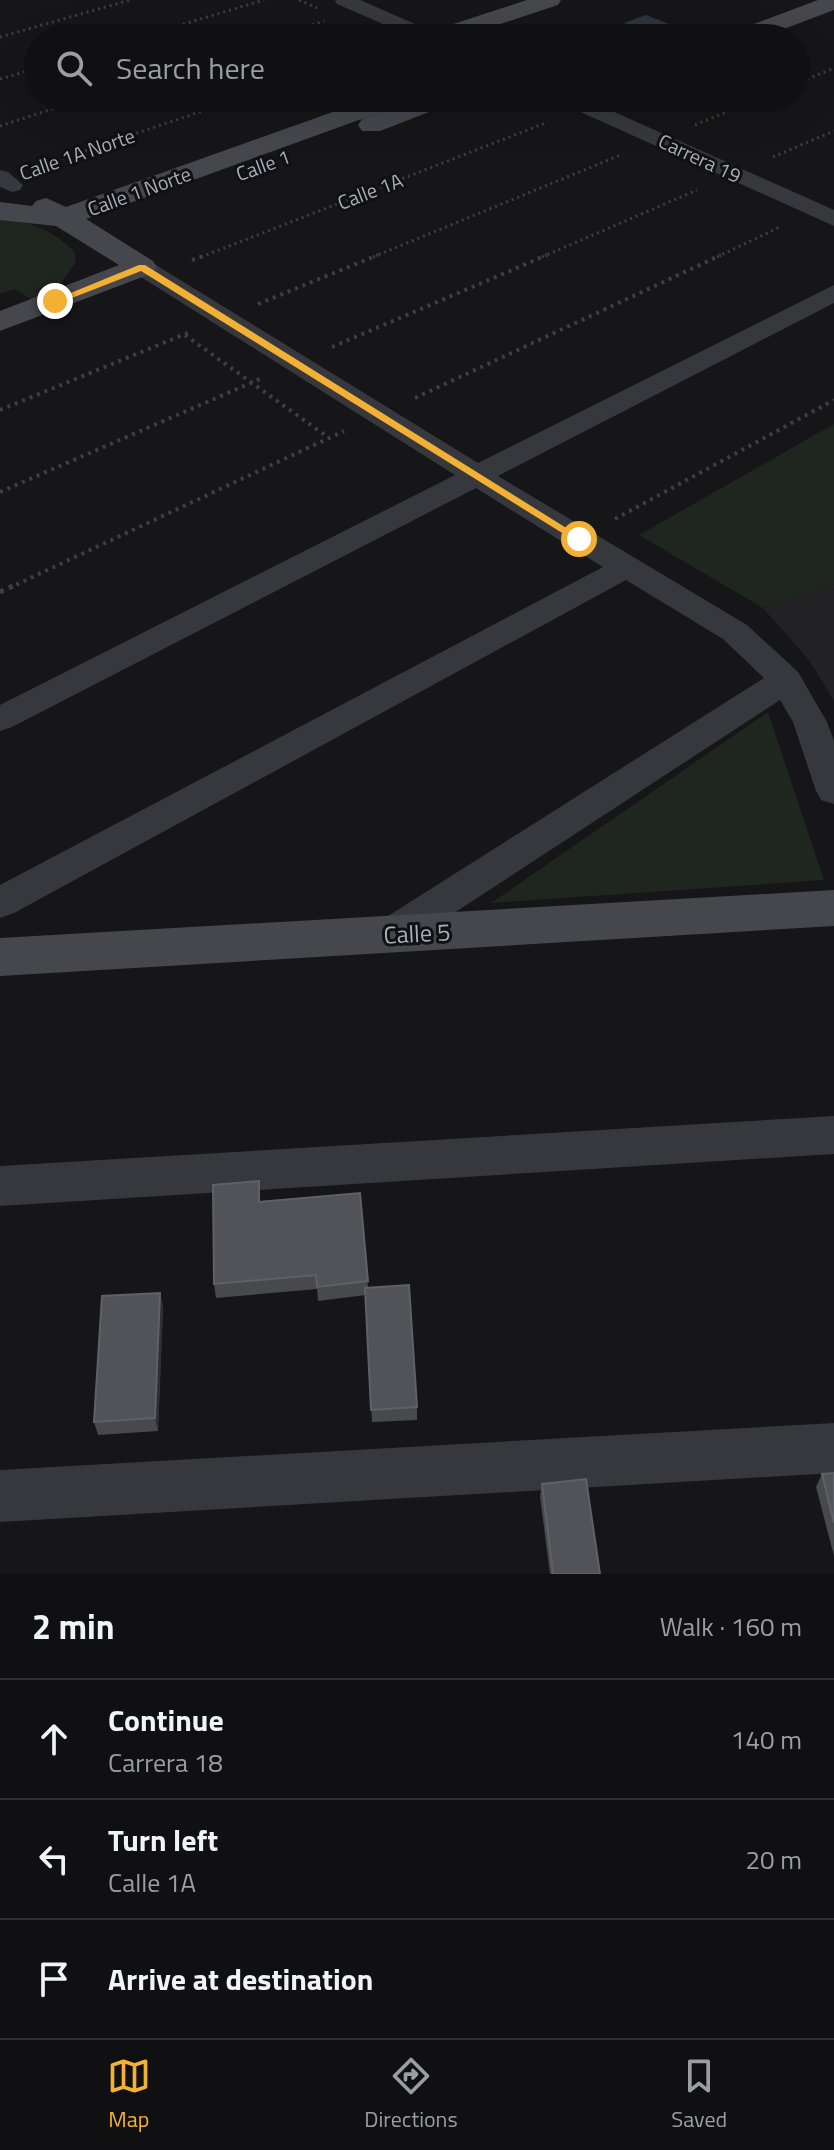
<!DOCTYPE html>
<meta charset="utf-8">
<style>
:root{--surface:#101012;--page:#1e1e20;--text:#f1f3f6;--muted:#9c9d9f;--line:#303032;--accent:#f2b134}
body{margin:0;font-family:"Titillium Web",sans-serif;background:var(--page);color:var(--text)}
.stop{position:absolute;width:24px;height:24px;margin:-18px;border:6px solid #f2b134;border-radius:50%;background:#fff}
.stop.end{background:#f2b134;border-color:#fff;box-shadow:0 2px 8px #0008}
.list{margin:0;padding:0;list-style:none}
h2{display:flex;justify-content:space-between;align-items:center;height:104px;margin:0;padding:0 32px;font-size:34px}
h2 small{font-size:26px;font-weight:400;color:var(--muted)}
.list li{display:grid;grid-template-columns:52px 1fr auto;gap:24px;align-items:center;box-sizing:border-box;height:120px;padding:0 32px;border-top:2px solid var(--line)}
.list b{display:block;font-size:30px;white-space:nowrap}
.list p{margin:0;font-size:26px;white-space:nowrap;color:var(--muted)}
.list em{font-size:26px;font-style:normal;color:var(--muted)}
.icon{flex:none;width:44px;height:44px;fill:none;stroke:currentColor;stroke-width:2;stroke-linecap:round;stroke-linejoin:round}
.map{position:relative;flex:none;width:834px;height:1574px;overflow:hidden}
.search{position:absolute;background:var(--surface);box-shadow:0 8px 32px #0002;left:24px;right:24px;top:24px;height:88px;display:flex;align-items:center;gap:20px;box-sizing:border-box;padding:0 28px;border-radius:44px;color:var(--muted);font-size:30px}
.sheet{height:464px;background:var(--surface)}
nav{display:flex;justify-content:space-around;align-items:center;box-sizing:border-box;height:112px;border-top:2px solid var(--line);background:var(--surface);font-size:22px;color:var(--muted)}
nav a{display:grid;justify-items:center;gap:4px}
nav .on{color:var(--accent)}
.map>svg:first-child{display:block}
.built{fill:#222225}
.green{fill:#1e261f}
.water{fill:#2c353c}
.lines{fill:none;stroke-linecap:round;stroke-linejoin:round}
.path-far2{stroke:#3d3f44;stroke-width:3;stroke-dasharray:2 4;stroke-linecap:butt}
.path-far1{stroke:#3d3f44;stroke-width:4;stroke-dasharray:3 5;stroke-linecap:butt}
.path{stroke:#3d3f44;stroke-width:5;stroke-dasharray:4 6;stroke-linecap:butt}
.street{fill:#37383d;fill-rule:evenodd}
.secondary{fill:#45474d;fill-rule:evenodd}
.wall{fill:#47494d}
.shaded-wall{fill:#2f3033}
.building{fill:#525359;stroke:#5f6168;stroke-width:2}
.route{fill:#f2b134}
.labels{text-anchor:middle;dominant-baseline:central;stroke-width:6;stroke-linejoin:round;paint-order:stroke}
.far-street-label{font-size:20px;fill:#a8adb8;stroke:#111113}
.street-label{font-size:24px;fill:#a8adb8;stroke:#111113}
</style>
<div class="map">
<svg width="834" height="1574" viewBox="0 0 834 1574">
<rect width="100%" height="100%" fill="#161618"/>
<path class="built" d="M834 584V701L809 660 763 608Z"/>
<path class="green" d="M0 217C30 222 52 230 74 251L76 262 61 283 49 293 32 300 14 289 0 294Z
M834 424V584L763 608 639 535Z
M768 712 824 880 491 903Z"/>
<path class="water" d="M646 15 684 30 660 38 624 23Z"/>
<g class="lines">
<path class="path-far2" d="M299 0 317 8
M0 37 130 0
M137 38 264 0
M272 38 324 21
M0 79 38 68
M796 84 834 68
M695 125 761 98
M0 126 86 98
M773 157 834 131
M34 168 241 98
M201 257 548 122
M373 257 623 154
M542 257 697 190
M717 257 782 226"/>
<path class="path-far1" d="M192 260 206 255
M258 304 378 255
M185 335 329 438
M332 347 547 255
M415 398 721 255
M0 410 190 332
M0 492 260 379
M615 519 834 400
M9 588 344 431"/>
<path class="path" d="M0 592 13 586"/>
<path class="street" d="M335 0H360L438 34 441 38H415L337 4Z
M564 98H583L834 210V226L565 105 561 101Z
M0 170 8 172 23 185 20 190 12 192 0 187Z
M142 260 151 262 478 463 834 285V303L498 476 747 625 798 672 827 722 834 741V804L821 800 816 791 793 722 780 700 405 945 391 949 377 945 371 934 377 923 764 678 723 639 626 580 14 913 0 918V885L603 567 476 488 12 727 0 731V705L455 475 133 272 130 267 133 262Z
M834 1116V1154L0 1206V1166Z
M834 1423V1473L0 1522V1470Z"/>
<path class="secondary" d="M527 0H561L558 5 458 38H422L426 33Z
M818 0H834V10L760 38H726L730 33Z
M372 98H409L405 103 419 98H456L452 103 380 131H362L358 125 362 119 389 109 86 219 153 261 157 267 153 273 0 331V311L119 265 56 226 0 220V202L32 206 36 201 46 198 66 207Z
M553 98H592C583 111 562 111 553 98Z
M834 890V926L0 976V938Z"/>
</g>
<path class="wall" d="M360 1193 368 1288 417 1407V1420L372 1422 366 1295 318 1301 317 1289 216 1298 214 1284 261 1201Z
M160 1293 163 1306 158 1431 98 1435 94 1422Z
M834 1473V1556L816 1487 822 1474Z
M542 1484 600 1574H550L540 1496Z"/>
<path class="shaded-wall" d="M160 1293 163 1306 158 1431 155 1418Z"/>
<path class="building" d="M259 1181V1202L360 1193 368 1281 317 1287 316 1275 214 1284 213 1185Z
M409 1285 417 1407 371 1410 365 1288Z
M160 1293 155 1418 94 1422 102 1296Z
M834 1473V1523L822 1474Z
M586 1479 600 1574H553L542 1484Z"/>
<path class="route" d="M139 265H145L584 539 575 541 141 271 59 303 51 301Z"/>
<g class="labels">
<g class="far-street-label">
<text transform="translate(77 154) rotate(-19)">Calle 1A Norte</text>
<text transform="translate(700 158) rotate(25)">Carrera 19</text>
<text transform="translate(263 165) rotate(-20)">Calle 1</text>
<text transform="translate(139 191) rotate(-20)">Calle 1 Norte</text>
<text transform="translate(370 191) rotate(-21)">Calle 1A</text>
</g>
<g class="street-label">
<text transform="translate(417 933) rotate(-3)">Calle 5</text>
</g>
</g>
</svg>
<div class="stop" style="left:579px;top:539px"></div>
<div class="stop end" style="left:55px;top:301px"></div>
<div class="search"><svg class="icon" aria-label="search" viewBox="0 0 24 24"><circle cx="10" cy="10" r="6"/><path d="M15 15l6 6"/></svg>Search here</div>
</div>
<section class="sheet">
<h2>2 min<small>Walk · 160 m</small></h2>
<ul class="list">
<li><svg class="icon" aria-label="ahead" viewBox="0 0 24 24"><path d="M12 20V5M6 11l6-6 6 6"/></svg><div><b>Continue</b><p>Carrera 18</p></div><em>140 m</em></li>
<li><svg class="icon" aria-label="left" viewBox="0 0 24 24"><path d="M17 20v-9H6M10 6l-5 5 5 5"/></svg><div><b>Turn left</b><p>Calle 1A</p></div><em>20 m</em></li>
<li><svg class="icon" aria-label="arrive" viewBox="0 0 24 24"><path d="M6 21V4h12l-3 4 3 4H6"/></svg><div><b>Arrive at destination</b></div></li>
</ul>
</section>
<nav>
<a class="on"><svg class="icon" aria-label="map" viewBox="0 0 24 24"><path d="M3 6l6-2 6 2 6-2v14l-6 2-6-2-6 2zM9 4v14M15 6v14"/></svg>Map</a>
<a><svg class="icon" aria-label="directions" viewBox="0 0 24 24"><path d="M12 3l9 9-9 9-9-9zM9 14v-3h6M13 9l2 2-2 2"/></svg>Directions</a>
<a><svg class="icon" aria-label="saved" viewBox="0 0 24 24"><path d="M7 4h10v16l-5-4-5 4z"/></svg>Saved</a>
</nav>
